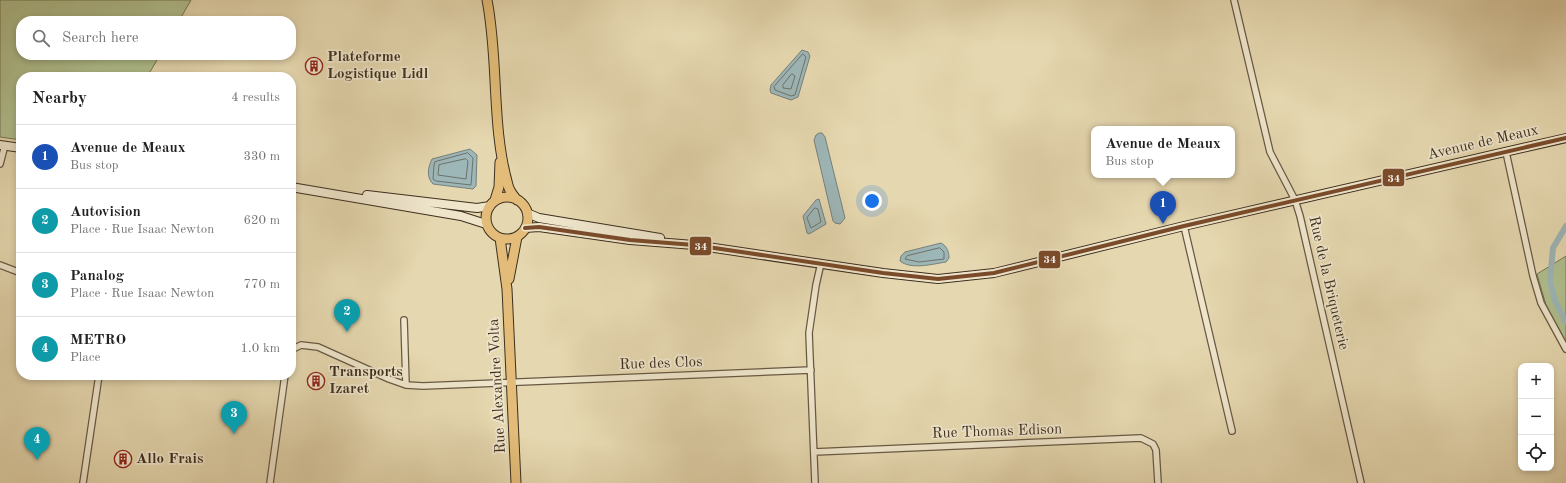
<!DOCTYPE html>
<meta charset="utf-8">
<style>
:root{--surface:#fff;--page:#f2f2f2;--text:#222;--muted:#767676;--line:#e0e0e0;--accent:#8f2418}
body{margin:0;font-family:"Old Standard TT",serif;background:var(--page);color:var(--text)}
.controls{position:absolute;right:12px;bottom:12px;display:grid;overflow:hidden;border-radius:8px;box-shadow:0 2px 6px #0003}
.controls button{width:36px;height:36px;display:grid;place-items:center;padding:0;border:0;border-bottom:1px solid var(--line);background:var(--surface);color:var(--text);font:20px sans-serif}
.you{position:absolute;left:872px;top:201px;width:14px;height:14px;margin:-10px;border:3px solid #fff;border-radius:50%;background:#1a73e8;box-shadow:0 0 0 6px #1a73e833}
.badge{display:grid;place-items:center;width:26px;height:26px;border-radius:50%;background:var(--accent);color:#fff;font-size:13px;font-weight:700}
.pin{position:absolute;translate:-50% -33px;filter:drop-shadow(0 1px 2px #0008)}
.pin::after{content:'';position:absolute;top:21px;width:14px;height:12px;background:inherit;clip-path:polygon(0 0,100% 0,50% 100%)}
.popup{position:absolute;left:1091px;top:126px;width:144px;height:52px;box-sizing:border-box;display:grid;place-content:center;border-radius:8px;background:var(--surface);filter:drop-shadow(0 1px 3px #0005);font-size:13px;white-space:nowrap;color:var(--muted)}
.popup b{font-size:15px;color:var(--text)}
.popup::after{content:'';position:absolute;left:50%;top:100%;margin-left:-8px;border:8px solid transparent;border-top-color:var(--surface)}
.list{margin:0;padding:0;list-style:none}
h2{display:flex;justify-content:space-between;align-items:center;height:52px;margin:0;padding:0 16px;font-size:17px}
h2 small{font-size:13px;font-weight:400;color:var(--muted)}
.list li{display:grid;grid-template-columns:26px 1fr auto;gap:12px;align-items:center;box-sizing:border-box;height:64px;padding:0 16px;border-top:1px solid var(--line)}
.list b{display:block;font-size:15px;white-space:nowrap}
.list p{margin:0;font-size:13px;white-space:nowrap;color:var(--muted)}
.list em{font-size:13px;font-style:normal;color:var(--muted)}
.icon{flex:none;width:22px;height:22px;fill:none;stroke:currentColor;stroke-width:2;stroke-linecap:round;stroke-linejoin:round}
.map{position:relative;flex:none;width:1566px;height:483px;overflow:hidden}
.search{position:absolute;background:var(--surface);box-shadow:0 2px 6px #0003;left:16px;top:16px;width:280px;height:44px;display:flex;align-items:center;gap:10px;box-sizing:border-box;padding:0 14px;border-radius:16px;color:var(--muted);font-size:15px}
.panel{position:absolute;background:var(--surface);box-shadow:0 2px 6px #0003;left:16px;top:72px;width:280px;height:308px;border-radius:16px}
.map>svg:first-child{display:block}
.green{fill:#b0bf8e;stroke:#777756}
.water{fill:#9db6b7;stroke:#77807a}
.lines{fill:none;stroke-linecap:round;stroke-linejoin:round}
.shore{stroke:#6e726b;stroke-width:1}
.canal{stroke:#9db6b7;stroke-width:6}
.street-casing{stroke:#685943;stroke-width:8}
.secondary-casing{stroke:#3e2f1f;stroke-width:10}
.primary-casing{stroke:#3e2f1f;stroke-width:11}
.street{stroke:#eee5cb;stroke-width:5.5}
.secondary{stroke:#eee5cb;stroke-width:8}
.primary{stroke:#e2bc78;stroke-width:9}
.bus-1-casing{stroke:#eee5cb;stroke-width:7}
.bus-1{stroke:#7a4b2a;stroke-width:4}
.labels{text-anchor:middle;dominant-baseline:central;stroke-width:3.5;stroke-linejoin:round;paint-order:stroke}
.poi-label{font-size:15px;font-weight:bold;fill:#3e2f1f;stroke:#eee5cb;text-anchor:start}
.street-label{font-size:15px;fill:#3e2f1f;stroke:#eee5cb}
.line-badge{stroke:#eee5cb;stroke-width:1.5}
.badge-label{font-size:11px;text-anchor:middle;font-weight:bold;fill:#fff}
</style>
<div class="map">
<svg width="1566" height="483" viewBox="0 0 1566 483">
<rect width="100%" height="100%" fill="#e5d7af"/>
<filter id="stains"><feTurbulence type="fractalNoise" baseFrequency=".005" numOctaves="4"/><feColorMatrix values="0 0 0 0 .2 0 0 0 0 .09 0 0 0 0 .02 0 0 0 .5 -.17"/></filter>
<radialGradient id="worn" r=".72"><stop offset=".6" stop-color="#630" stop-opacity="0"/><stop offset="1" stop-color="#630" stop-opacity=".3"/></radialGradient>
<path class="green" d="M0 0H191L179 21H21V55H160L147 77H21V140L0 137Z
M1566 256V346L1550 319 1537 274Z"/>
<path class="water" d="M802 50 808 52 810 56 798 97 791 100 771 93 770 90 771 85Z
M819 133H822L825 137 845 218 840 224 835 223 833 221 814 140 816 135Z
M470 149 477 155 476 186 473 189 433 184C426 177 428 167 432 159Z
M819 199 826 224 809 234 807 233 803 216 816 200Z
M941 243C947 246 949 252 949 258L946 262C933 264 911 270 900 261L901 256 905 252Z"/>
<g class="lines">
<path class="shore" d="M803 54 806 57 795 95 791 96 775 90 774 87Z
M792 74 795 76 791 89 783 88V85Z
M468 153 473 158 471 185 436 181 433 179 434 165 435 162Z
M466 159 468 161 466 179 438 175 439 165Z
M815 208 818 209 821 222 811 228 807 218Z
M940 248 944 252V259L919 262 905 259 907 256Z"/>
<path class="canal" d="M1566 226 1553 248 1550 280 1555 301 1566 322"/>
<defs>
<path id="street" d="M1234 0 1270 152 1295 200 1300 216 1361 483
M1506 152 1533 276 1541 303 1566 349
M0 164 5 145
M1184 226 1232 431
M0 265 21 273
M404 320 406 385
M291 350 301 345 318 347 389 379 406 385 423 386 811 370
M814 452 1141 438 1153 444 1156 450 1158 483
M83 483 99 375
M270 483 285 375
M815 483 809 333 816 285 821 263"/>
<path id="secondary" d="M0 145 21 148
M291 187 461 216 486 224
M367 195 477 208 490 206
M527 213 539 218 660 238
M525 228 539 227 630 240 694 245 883 273 938 279 994 273 1184 226 1566 138"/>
<path id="primary" d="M487 0C499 61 491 125 508 185 509 191 513 195 517 200
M486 218a21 21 0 1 1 42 0a21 21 0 1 1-42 0Z
M495 200 499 187 500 162
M500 238 507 289 516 483
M509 279 517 237"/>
</defs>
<use href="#street" class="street-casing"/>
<use href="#secondary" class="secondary-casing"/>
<use href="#primary" class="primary-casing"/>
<use href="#street" class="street"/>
<use href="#secondary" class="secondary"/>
<use href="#primary" class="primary"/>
<defs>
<path id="bus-1" d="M525 228 539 227 630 240 694 245 883 273 938 279 994 273 1184 226 1566 138"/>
</defs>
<use href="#bus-1" class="bus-1-casing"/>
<use href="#bus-1" class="bus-1"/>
</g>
<defs>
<symbol id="building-ring" viewBox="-11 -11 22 22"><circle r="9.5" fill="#eee5cb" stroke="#8f2418" stroke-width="1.5"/><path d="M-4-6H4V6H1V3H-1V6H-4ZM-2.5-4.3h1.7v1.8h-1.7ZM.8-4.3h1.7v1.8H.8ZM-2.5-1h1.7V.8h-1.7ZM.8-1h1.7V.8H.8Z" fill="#8f2418"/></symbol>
</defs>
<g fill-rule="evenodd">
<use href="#building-ring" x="304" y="56" width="20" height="20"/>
<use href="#building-ring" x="306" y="371" width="20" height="20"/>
<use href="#building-ring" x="113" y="449" width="20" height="20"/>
</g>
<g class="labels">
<g class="poi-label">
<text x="327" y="57">Plateforme<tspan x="327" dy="17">Logistique Lidl</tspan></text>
<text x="329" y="372">Transports<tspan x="329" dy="17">Izaret</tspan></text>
<text x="136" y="459">Allo Frais</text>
</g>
<g class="street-label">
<text transform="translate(1483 143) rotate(-13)">Avenue de Meaux</text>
<text transform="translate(1328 283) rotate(77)">Rue de la Briqueterie</text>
<text transform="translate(661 364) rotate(-2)">Rue des Clos</text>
<text transform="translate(498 386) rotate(-93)">Rue Alexandre Volta</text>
<text transform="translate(997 432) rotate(-2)">Rue Thomas Edison</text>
</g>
</g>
<g class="line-badge">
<rect x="1382" y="168" width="23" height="19" rx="4" fill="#7a4b2a"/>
<rect x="689" y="236" width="23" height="20" rx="4" fill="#7a4b2a"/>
<rect x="1038" y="250" width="23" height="19" rx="4" fill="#7a4b2a"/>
</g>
<g class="badge-label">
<text x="1394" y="182">34</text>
<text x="701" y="250">34</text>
<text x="1050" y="263">34</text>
</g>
<rect width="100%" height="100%" filter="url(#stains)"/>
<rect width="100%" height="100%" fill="url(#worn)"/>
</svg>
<div class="controls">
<button>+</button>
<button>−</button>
<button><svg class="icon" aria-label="locate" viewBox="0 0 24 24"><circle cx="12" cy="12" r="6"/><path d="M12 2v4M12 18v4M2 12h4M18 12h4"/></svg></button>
</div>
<div class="you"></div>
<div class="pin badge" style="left:1163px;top:224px;background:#1a4fb4">1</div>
<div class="popup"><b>Avenue de Meaux</b>Bus stop</div>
<div class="pin badge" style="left:347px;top:332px;background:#0f9aa8">2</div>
<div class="pin badge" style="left:234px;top:434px;background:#0f9aa8">3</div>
<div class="pin badge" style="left:37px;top:460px;background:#0f9aa8">4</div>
<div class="search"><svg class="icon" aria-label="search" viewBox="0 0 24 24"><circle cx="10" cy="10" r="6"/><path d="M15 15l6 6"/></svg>Search here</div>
<section class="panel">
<h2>Nearby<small>4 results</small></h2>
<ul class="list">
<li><span class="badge" style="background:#1a4fb4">1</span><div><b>Avenue de Meaux</b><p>Bus stop</p></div><em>330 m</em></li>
<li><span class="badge" style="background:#0f9aa8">2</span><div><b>Autovision</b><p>Place · Rue Isaac Newton</p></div><em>620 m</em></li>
<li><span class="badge" style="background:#0f9aa8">3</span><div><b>Panalog</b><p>Place · Rue Isaac Newton</p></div><em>770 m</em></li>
<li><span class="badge" style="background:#0f9aa8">4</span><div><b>METRO</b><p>Place</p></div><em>1.0 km</em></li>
</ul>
</section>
</div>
